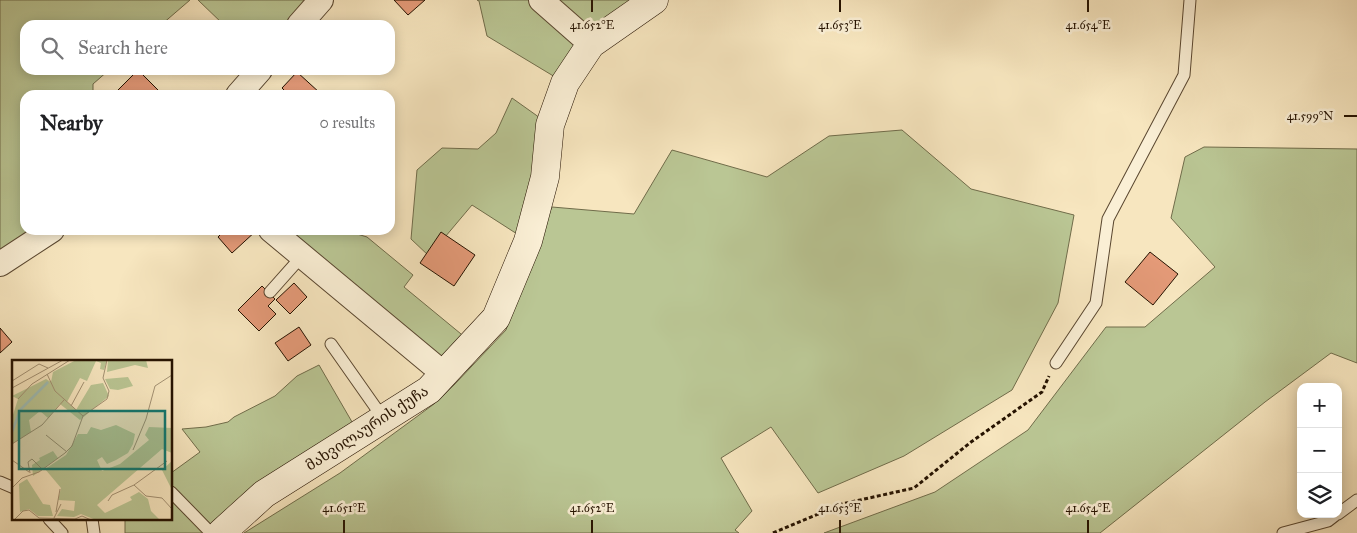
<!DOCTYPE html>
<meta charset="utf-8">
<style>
:root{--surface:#fff;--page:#f2f2f2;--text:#202124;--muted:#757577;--line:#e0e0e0}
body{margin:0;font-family:"IM FELL Great Primer","Noto Serif Georgian",serif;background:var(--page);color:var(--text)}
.controls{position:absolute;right:15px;bottom:15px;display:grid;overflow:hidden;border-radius:10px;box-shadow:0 2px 12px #0003}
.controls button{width:45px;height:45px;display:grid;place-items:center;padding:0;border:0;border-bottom:1px solid var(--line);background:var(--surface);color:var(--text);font:25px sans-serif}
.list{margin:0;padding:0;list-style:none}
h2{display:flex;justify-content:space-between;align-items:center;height:65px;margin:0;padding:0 20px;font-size:21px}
h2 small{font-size:16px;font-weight:400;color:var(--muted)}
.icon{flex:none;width:28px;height:28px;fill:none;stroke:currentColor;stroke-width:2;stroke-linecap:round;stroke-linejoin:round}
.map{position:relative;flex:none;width:1357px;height:533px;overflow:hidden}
.search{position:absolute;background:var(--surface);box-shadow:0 2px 12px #0003;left:20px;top:20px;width:375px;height:55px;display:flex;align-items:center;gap:12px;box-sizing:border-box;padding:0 18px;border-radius:15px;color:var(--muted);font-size:19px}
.panel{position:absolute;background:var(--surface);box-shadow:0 2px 12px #0003;left:20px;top:90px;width:375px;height:145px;border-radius:15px}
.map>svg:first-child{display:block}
.green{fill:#bac694;stroke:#706c4a}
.building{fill:#e49a78;stroke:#251200}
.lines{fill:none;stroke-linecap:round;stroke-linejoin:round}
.lane-casing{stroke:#5a4730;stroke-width:13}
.street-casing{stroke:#5a4730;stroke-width:26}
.secondary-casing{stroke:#251200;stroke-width:29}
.path{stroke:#251200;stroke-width:3;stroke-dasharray:4 2.5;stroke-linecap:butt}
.lane{stroke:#faefd5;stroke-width:11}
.street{stroke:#faefd5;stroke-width:24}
.secondary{stroke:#faefd5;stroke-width:28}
.ticks{fill:none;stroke:#251200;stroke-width:2}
.labels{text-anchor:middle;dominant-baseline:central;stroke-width:5;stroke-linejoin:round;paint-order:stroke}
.street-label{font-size:15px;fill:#251200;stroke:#faefd5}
.inset-river{fill:none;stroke:#9ebeb7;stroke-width:2.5}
.inset-road{fill:none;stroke:#a39173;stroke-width:1}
.view{fill:#0f766e;fill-opacity:0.15;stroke:#0f766e;stroke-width:2.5}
.inset-edge{fill:none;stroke:#251200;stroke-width:2.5}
.ticks-label{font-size:12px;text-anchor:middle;fill:#251200;stroke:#faefd5;stroke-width:5;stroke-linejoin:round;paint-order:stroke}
</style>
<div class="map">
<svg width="1357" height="533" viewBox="0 0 1357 533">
<rect width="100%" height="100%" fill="#f7e6bf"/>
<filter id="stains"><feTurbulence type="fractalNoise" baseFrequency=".004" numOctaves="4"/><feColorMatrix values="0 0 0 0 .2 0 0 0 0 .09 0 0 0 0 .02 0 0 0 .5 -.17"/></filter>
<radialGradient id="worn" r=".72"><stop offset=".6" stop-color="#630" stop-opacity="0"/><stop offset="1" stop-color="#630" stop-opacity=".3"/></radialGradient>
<path class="green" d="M0 0H190L161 25H25V70H109L93 84V95H25V230H52L0 264Z
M198 0H321L299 25H224Z
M477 0H654L565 83 487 36 479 1Z
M512 98 550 125 528 241 472 205 429 256 411 239 417 170 442 148 478 149 496 133Z
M902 130 971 189 1074 215 1058 303 1012 390 904 456 818 493 771 427 721 458 752 511 735 530 739 533H244L340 473 434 404 454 385 506 330 536 240 552 207 634 214 672 150 767 177 829 136Z
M1204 147 1357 149V363L1331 353 1265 402 1100 533H824L935 492 1028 430 1106 327H1145L1215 267 1171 218 1185 157Z
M271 230H344L367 237 413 275 404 287 472 343 444 374Z
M319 365 359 434 221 533H125V519H171V473L200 452 182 429 206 427 228 422 234 417 275 396 297 376Z"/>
<path class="building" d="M394 0H425L408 15Z
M138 70 163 95H121L117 91Z
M297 72 320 93 318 95H289L282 88Z
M225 230H257L232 253 218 237Z
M441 232 475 255 454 286 420 263Z
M1150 252 1178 274 1153 305 1125 282Z
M294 283 307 297 290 314 276 300Z
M262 286 275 299 268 306 276 314 259 331 238 310Z
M299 327 311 345 288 361 275 343Z
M0 328 12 342 0 353Z"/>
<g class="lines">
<defs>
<path id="lane" d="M270 292 302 256
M331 344 383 418
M1056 363 1096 303 1108 219 1184 75 1190 0
M0 482 14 488
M171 492 211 533
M1338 514 1357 500
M49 519 62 533
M92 519 94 533
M1283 533 1328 521 1337 514"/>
<path id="street" d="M541 0 591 44
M299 25 321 0
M238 95 260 70
M271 230 444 374
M0 264 52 230"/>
<path id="secondary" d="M221 533 264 494 429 390 496 318 528 241 545 177 550 125 565 83 591 44 654 0"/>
</defs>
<use href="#lane" class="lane-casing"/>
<use href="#street" class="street-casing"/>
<use href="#secondary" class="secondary-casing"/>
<path class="path" d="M773 533 842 504 914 488 971 442 1042 392 1049 376"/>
<use href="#lane" class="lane"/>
<use href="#street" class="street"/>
<use href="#secondary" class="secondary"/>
</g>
<path class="ticks" d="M592 0V12M840 0V12M1088 0V12M1344 116H1357M344 520V533M592 520V533M840 520V533M1088 520V533"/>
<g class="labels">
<g class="street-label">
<text transform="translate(367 428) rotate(-33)">მახვილაურის ქუჩა</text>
</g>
</g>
<g transform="translate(12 360)">
<rect width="160" height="160" fill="#f7e6bf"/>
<path d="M64 0H95L92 10 88 9 89 3 84 1 75 21 68 18 55 42 64 50 79 25 91 23 97 36 68 60 48 44 36 58 28 51 17 60 19 72 0 84V58L6 39 0 36 34 19 39 22 41 12ZM96 0H134L136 8 123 5 95 12ZM116 17 121 26 106 30 98 29 93 19ZM104 65 123 74 121 84 116 93 104 100 95 104 90 97 85 100 90 111 108 104 137 80 133 75 137 67 160 68V93L150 89 85 145 93 153 120 140 118 137 127 132 136 139 139 151 148 160H84L69 154 62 157 45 156 50 149 62 151 63 141 46 140 49 128 33 109 54 95 66 74H75L79 67 89 70ZM41 91 46 98 21 116 20 105 28 100 27 98ZM160 101V130L150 110ZM15 119 31 144 38 145 41 156H26L17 149 8 152 7 124Z" fill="#bac694"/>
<path class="inset-river" d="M0 72 8 50 36 22"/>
<path class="inset-road" d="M35 14 43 31 71 56M0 21 27 4 36 8M0 28 51 0M6 39 20 24 58 0M59 46 72 22M34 75 55 92M0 84 30 65 52 40M121 90 134 59 143 26 160 15M0 100 17 112M18 113 16 102 20 99 30 109M122 125 155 101M0 128 10 118 27 112 53 93 60 86 71 56 95 39 97 31 91 18 95 0M96 141 100 135 122 125 134 136 150 138 160 149M44 152 48 129M2 160 11 151 17 150 27 158 63 159 70 156 79 160M41 160 49 144"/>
<path class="view" d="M7 51H153V109H7Z"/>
<rect width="160" height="160" class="inset-edge"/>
</g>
<g class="ticks-label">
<text x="592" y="29">41.652°E</text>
<text x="840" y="29">41.653°E</text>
<text x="1088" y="29">41.654°E</text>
<text x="1310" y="120">41.599°N</text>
<text x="344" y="512">41.651°E</text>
<text x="592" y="512">41.652°E</text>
<text x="840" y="512">41.653°E</text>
<text x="1088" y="512">41.654°E</text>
</g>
<rect width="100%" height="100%" filter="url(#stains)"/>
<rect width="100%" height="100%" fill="url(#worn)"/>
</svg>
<div class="controls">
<button>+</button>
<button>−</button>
<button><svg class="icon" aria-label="layers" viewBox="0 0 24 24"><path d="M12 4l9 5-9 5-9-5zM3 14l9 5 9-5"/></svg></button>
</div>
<div class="search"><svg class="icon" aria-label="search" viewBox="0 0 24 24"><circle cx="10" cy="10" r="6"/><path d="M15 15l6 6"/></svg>Search here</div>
<section class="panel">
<h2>Nearby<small>0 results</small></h2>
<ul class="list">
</ul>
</section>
</div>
